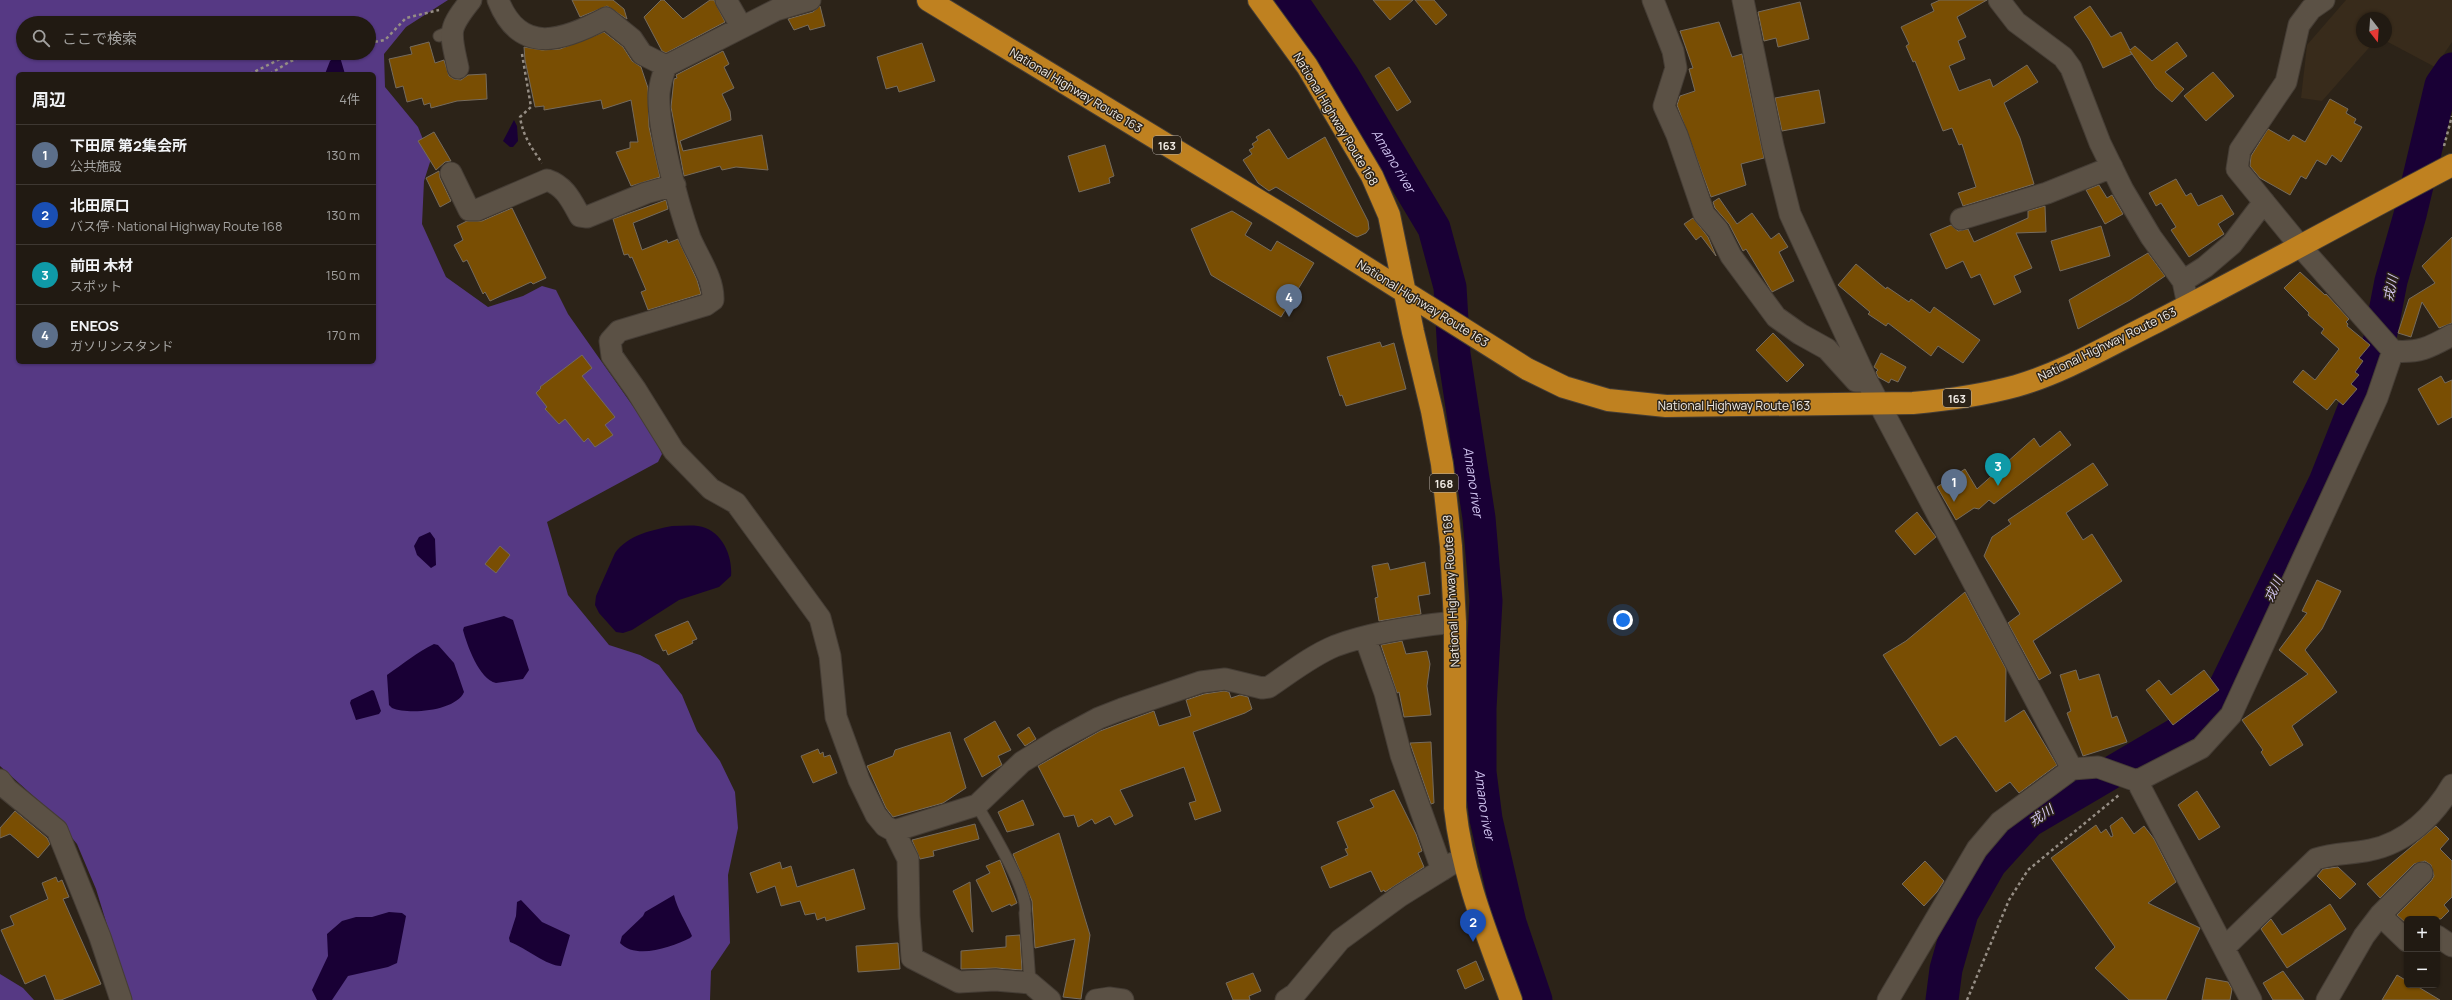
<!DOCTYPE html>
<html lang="ja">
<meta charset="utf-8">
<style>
:root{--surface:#211a12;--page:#2d2720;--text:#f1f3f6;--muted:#a2a19f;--line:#3e3832;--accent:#c0a8f3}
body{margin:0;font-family:Manrope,"Noto Sans JP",sans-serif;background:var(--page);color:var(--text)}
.controls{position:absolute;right:12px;bottom:12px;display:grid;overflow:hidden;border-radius:6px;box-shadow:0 1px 3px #0004}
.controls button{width:36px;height:36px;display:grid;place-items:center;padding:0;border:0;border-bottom:1px solid var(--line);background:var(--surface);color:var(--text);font:20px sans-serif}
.compass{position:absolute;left:2356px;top:12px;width:36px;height:36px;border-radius:50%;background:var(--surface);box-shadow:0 1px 3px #0004;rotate:163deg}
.you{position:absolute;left:1623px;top:620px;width:14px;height:14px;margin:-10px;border:3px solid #fff;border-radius:50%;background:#1a73e8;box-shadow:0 0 0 6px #1a73e833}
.badge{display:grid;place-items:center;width:26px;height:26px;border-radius:50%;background:var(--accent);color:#fff;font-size:13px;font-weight:700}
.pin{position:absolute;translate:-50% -33px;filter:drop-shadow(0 1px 2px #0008)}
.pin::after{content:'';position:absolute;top:21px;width:14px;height:12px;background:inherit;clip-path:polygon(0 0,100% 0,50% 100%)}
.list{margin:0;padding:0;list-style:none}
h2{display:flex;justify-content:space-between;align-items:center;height:52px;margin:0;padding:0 16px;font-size:17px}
h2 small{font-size:13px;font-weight:400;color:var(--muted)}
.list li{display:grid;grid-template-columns:26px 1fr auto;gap:12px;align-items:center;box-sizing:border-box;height:60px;padding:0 16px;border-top:1px solid var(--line)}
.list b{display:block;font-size:15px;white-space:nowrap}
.list p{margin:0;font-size:13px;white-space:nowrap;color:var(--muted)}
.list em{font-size:13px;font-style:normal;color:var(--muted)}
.icon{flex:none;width:22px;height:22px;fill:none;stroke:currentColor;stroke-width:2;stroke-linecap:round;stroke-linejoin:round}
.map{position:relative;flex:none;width:2452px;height:1000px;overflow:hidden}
.search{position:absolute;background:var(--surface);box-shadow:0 1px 3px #0004;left:16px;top:16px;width:360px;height:44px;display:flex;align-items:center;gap:10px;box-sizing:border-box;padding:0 14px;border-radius:22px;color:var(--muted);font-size:15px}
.panel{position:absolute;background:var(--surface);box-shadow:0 1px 3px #0004;left:16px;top:72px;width:360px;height:292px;border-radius:6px}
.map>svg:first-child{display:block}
.built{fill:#382b1b}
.forest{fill:#563984;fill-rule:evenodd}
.water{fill:#190035}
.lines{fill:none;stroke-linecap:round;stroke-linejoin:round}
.river{stroke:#190035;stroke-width:33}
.building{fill:#794e03;stroke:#756b5e}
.lane-casing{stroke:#453d35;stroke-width:13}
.street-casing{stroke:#453d35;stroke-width:23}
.highway-casing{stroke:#453d35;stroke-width:24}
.path{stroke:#968e85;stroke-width:2.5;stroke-dasharray:3 3;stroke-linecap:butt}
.lane{stroke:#5b5145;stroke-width:11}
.street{stroke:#5b5145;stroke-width:21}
.highway{stroke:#bf8120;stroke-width:22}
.labels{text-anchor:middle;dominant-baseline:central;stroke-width:3;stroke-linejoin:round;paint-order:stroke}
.shield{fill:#2c2318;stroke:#b6afa7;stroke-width:1}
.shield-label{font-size:11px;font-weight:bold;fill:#f1ebe4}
.street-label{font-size:12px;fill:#f1ebe4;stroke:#2c2318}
.water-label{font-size:13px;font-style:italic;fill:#d5c8f4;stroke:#2c2318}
</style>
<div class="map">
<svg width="2452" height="1000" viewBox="0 0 2452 1000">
<rect width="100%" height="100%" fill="#2c2318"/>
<path class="built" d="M2346 0H2452V42L2435 67 2386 41V18H2362V42H2374L2322 101 2301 98 2307 45Z"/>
<path class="forest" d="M0 0H448L406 27 384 54 385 87 418 127 431 159 424 181 422 224 446 277 488 307 523 296 542 286 556 290 568 314 654 436 662 454 658 462 547 522 568 595 609 645 640 655 659 665 682 695 697 731 720 761 735 792 738 828 728 875 730 943 711 971 710 1000H130L96 889 77 844 51 812 0 766ZM23 23H369V53H23ZM18 74H374V362H18Z
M0 974 23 988 34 1000H0Z"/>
<path class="water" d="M335 57H340L345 74H325L330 61Z
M514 120 517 126 518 141 513 147H510L503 141Z
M672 526C681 526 690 525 698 526 721 529 733 555 731 576L719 587 679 600 632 630 623 633 616 632 599 613 595 605 596 596 615 553C628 535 652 530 672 526Z
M430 532 435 539 436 565 431 568 417 555 414 546 419 537Z
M504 616 513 620 529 670 523 679 496 683C479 679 467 645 463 630L464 627Z
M434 644 438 645 454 663 464 692C456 711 409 715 392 708L389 705 387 675C403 664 417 652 434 644Z
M372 690 374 691 381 711 379 714 356 720 350 703 351 700Z
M674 895C677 909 686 922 692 936L690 938C672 947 636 960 620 943L622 936 643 916 645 912Z
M521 900 542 922 570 935 561 966C547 966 526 948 510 942L509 938 516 916 517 902Z
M389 912 402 913 406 916 397 963 388 967 348 976 332 1000H317L312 990 328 956 327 934 342 921 356 917H372Z"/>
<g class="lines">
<g class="river">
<path id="s1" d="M1291 0 1343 76 1434 228 1450 287 1454 354 1479 518 1486 601 1480 708V772L1486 819 1510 923 1536 1000"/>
<path d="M1942 1000 1946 969 1962 913 1990 864 2029 821 2189 727 2208 709 2223 691 2325 482 2378 348 2391 281 2410 215 2441 85 2452 69"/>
</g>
</g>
<path class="building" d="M572 0H613L624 9 627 19 607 6 580 17Z
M661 0H664L683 19 710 0H714L725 22 666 53 662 51 644 17Z
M1373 0H1413L1390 20Z
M1415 0H1434L1447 15 1436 25Z
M1940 0H1987L1957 17 1966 37 1958 41 1965 59 1949 66 1959 91 1990 79 1993 87 2027 65 2038 82 2004 103 2020 138 2034 184 1963 206 1958 193 1976 187 1962 144 1959 145 1952 128 1943 131 1915 61 1913 62 1906 46 1909 44 1901 27 1934 11 1931 4Z
M1800 2 1809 39 1778 47 1776 38 1764 41 1758 12Z
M820 6 825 26 810 30 808 25 794 30 788 19 813 12Z
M2090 6 2111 37 2121 32 2130 50 2135 46 2152 61 2177 42 2187 56 2165 72 2184 89 2172 102 2156 88 2130 51 2132 54 2103 68 2090 41 2074 17Z
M1719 22 1732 57 1742 54 1764 158 1741 164 1746 185 1711 197 1677 105 1680 96 1695 91 1689 69 1693 68 1680 31Z
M604 32 623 47 632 61 641 67 648 88 649 127 660 177 631 186 616 152 630 148V142H638L631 100 603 109 601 100 544 110V106L535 107 525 60 524 47 542 50 560 49Z
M429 42 435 63 444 60 449 76 454 79 461 80 468 75 486 74 487 99 457 101 431 108 430 103 424 105 422 98 407 102 403 86 396 88 389 59 412 54 410 47Z
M922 43 935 81 899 92 897 86 886 89 877 57Z
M723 51 729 64 724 67 734 88 722 94 730 111 731 120 680 141 683 151 762 135 768 170 736 167 722 170 720 166 684 176 671 107 674 79 677 78 676 75Z
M1389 67 1411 102 1397 111 1375 76Z
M2213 72 2234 96 2206 121 2184 96Z
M1819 90 1825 123 1782 131 1775 98Z
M2330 99 2348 109 2346 113 2356 119 2354 123 2362 127 2341 162 2332 155 2326 165 2317 160 2306 179 2301 176 2290 195 2260 178 2250 166 2251 156 2268 129 2289 141 2293 135 2305 142Z
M1269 129 1288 159 1325 137 1368 221 1369 229 1366 233 1357 237 1353 235 1276 187 1269 191 1258 183 1243 160 1252 154 1249 150 1254 147 1252 144 1258 140 1256 137Z
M434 132 451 161 445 162 436 170 418 141Z
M1105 145 1114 176 1109 178 1110 183 1079 192 1068 156Z
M439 171 440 178 451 201 440 207 426 178Z
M2176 179 2186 196 2191 193 2198 206 2222 195 2234 214 2218 224 2224 234 2189 257 2171 230 2176 227 2161 203 2156 206 2149 193Z
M2099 185 2107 198 2112 195 2123 214 2105 224 2086 190Z
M1719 198 1737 224 1752 213 1771 239 1779 233 1788 247 1779 252 1794 281 1772 292 1746 249 1743 251 1729 224 1715 208 1713 202Z
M666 200 668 209 633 223 642 250 667 240 668 243 678 239 697 280 701 294 648 310 641 292 646 290 632 257 630 258 628 254 624 255 613 219Z
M2045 206 2046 232 2016 233 2032 268 2014 276 2021 292 1994 305 1980 274 1971 278 1963 261 1946 269 1930 234 1951 225 1958 231 1968 229 1974 242 2028 218V211Z
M512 208 546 278 533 284 531 282 490 301 485 292 483 294 467 260 463 262 454 245 463 240 457 226 467 221H482Z
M1232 211 1252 223 1245 235 1271 251 1277 241 1314 263 1281 317 1211 275 1191 229Z
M1693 218 1708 237 1716 256 1701 236 1696 240 1684 224Z
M2101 226 2110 256 2060 271 2051 241Z
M2452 237V323L2439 328 2422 302 2411 337 2398 333 2409 299 2435 283 2422 266Z
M2148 253 2165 276 2130 300 2078 329 2069 300Z
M1856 264 1886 289 1887 287 1909 302 1911 299 1930 313 1934 307 1980 340 1963 363 1938 346 1931 356 1888 323 1886 326 1868 314 1870 312 1838 285Z
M2300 272 2325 295 2326 294 2349 319 2346 322 2348 324 2347 326 2370 345 2359 358 2363 361 2355 372 2359 375 2351 384 2357 389 2343 405 2336 399 2327 410 2293 382 2303 370 2315 380 2339 349 2321 333 2324 329 2308 315 2309 313 2284 288Z
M1773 333 1804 365 1787 382 1756 350Z
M1380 342 1382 347 1394 343 1406 389 1346 406 1342 395 1340 396 1327 357Z
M1881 353 1906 367 1898 382 1891 379 1889 383 1878 377 1876 372 1878 370 1874 367Z
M582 355 592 368 582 376 615 417 605 425 613 435 595 447 588 438 584 442 565 419 559 424 545 409 547 407 536 393 541 388 540 387Z
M2441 376 2445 383 2452 380V417L2438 425 2418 389Z
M2060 431 2071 445 1994 504 1989 500 1979 509 1974 508 1956 520 1937 487 1965 469 1977 489 2034 438 2040 447Z
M2093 463 2108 485 2066 513 2083 540 2092 534 2122 581 2033 641 2051 673 2039 680 2008 623 2020 614 1984 556 1992 537 2011 524 2008 520Z
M1917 512 1936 537 1915 555 1895 531Z
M500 546 510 555 496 573 485 564Z
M1425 562 1430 594 1418 596 1421 614 1379 621 1375 598 1378 597 1372 566 1388 563 1390 570Z
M2317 580 2341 591 2322 629 2305 650 2337 692 2292 726 2303 745 2270 766 2261 752 2263 750 2242 720 2308 674 2279 650 2307 613 2302 611Z
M1965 592 2006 669 2005 722 2024 710 2057 765 2019 793 2010 782 1996 792 1956 736 1940 746 1883 655 1906 641Z
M688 621 697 639 692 641 693 643 668 655 666 650 663 651 655 635Z
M1402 641 1406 654 1427 651 1430 664 1427 686 1431 715 1404 717 1399 692 1397 693 1381 645Z
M2076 670 2079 680 2099 674 2112 718 2117 716 2127 742 2083 756 2067 713 2071 711 2060 675Z
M2204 670 2219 690 2173 725 2146 690 2159 680 2171 695Z
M1224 691 1229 692 1231 698 1240 695 1248 697 1252 709 1245 713 1193 732 1221 811 1195 820 1189 803 1196 801 1184 767 1120 790 1133 816 1115 825 1110 816 1095 824 1092 819 1078 827 1074 815 1064 817 1038 766 1100 731 1154 711 1159 726 1191 716 1186 700 1204 694Z
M995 721 1011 750 998 756 1002 765 982 777 964 739Z
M1029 727 1036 739 1025 746 1017 735Z
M950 732 966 788 943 803 893 817 886 808 867 766 893 756 895 750Z
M1431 742 1434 803 1431 804 1410 743Z
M818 749 820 754 823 752 824 757 830 755 837 773 813 783 801 756Z
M1394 790 1416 834 1422 851 1418 853 1424 867 1385 892 1384 890 1381 892 1371 871 1330 888 1321 867 1348 855 1345 849 1348 848 1337 822 1374 807 1370 800Z
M2197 791 2220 827 2199 840 2178 805Z
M1023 800 1034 825 1007 832 998 812Z
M15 811 47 838 50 844 38 858 10 834 0 838V828Z
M2122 817 2134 834 2144 826 2154 839 2176 882 2148 903 2200 928 2166 1000H2129L2095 968 2115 947 2051 858 2096 825 2101 833 2106 829 2111 837 2113 836 2110 826Z
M975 824 979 839 933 851 934 856 920 859 912 840Z
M2436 826 2449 839 2440 849 2452 861V897L2444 905 2449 911 2441 919H2407V924L2397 915 2431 881 2434 876 2431 865 2425 861 2414 864 2380 898 2367 884Z
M1059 833 1090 935 1081 999 1063 997 1075 939 1035 948 1032 901 1013 854Z
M1000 860 1017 903 1011 906 1010 904 992 912 976 880 990 873 986 866Z
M1925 861 1944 881 1937 892 1924 906 1902 884Z
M780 862 782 869 791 866 797 887 854 869 865 909 826 921 825 917 817 920 815 913 805 915 800 901 781 906 775 886 757 893 750 873Z
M2338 867 2356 884 2340 899 2317 876 2323 869Z
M56 877 58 882 62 880 69 897 63 899 101 984 61 1000H55L45 975 25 984 1 930 14 925 10 916 48 899 42 883Z
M970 882 973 932H972L953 891Z
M2330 904 2346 929 2287 968 2261 929 2271 919 2282 935Z
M1020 935 1022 970 996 968 961 969V951L1006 947V936Z
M898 943 900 969 858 972 856 946Z
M1476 961 1484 980 1465 989 1457 970Z
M2283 971 2304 1000H2273L2263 983Z
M1253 973 1261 991 1249 996 1250 1000H1233L1226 983Z
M2397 975 2407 981V985H2415L2440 1000H2382Z
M2206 978 2228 982 2232 989 2230 1000H2202Z"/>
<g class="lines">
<defs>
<path id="lane" d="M439 36 453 30
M977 805C989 827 1030 892 1025 913L1030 983"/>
<path id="street" d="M498 0C520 56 563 41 606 18L632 39 642 54 666 66
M726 0 741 26
M810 0 776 10 666 66C663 74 660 84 659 93 657 128 678 204 690 238 698 257 714 279 713 300L706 305 619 331 610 341 612 356 636 390 674 451 711 489 736 503 820 618 830 656 836 717 859 780 876 815 885 826 894 831 908 859 909 916 912 958 959 982 995 980 1030 983 1050 1000
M1653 0 1673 51 1676 68 1664 106 1677 135 1704 214 1718 230 1731 256 1776 317 1800 334 1827 349 1856 381H1866
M1743 0 1773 146 1790 214 1867 381 2072 769
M1999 0 2016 22 2063 57 2071 68 2100 143 2123 190 2151 237 2183 281 2188 305
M2324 0 2311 9 2299 25 2286 82 2240 150 2237 169 2300 246 2393 351
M458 68C450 31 447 30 471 0
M451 173 469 210H477L547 180C565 186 571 200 580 216L587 217 646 193 675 185
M1961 219 2047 193 2112 167
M2183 281 2205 267 2232 244 2264 202
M1365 637 1385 693 1401 755 1442 870
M0 780 7 789 57 830 100 937 121 1000
M2137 781 2251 1000
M894 831 977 805 1022 762 1058 740 1099 718 1122 709 1201 682 1225 679 1262 688 1269 687C1290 673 1311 656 1335 646 1372 632 1415 626 1455 622
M2380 915 2407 941
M2437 936 2452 946
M2224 948 2316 859C2334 853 2352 854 2370 850 2406 843 2434 816 2452 785
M1096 1000 1109 998 1123 1000
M1286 1000 1295 994 1340 940 1400 896 1453 863
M1888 1000 1977 849 2000 822 2072 769 2098 767 2137 781 2201 748 2231 715 2377 398 2393 351C2419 353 2429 348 2452 335
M2327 1000 2364 936 2380 915 2422 873"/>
<path id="highway" d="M928 0 1289 219 1527 369 1564 387 1608 400 1666 406 1913 403C1948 400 1983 395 2016 386 2065 372 2111 344 2156 322 2256 271 2353 217 2452 165
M1259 0 1307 66 1372 176 1389 215 1413 332 1432 411 1442 464 1451 546 1455 622V808C1462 875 1488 937 1511 1000"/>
</defs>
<use href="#lane" class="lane-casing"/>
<use href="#street" class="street-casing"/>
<use href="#highway" class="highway-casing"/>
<path class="path" d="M369 43 385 40 406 18 439 10
M522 54 531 107 520 117C523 136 531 147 542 163
M250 74 292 53
M270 74 289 62 311 53
M2444 146 2452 116
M1967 1000 2009 900 2028 870 2119 795"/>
<use href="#lane" class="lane"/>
<use href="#street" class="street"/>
<use href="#highway" class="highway"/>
</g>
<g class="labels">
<g class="shield">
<rect x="1153" y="136" width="28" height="18" rx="3"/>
<rect x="1943" y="389" width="28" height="18" rx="3"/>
<rect x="1430" y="474" width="28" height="18" rx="3"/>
</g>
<g class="shield-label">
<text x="1167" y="145">163</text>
<text x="1957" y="398">163</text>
<text x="1444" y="483">168</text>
</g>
<g class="street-label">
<text transform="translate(1076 90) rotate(31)">National Highway Route 163</text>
<text transform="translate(1336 119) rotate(59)">National Highway Route 168</text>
<text transform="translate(1423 303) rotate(32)">National Highway Route 163</text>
<text transform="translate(2107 344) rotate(-26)">National Highway Route 163</text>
<text x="1734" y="405">National Highway Route 163</text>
<text transform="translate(1451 591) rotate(-93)">National Highway Route 168</text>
</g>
<g class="water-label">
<text stroke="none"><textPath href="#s1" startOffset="191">Amano river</textPath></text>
<text transform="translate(2390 288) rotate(-78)">戎川</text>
<text stroke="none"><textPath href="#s1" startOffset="527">Amano river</textPath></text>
<text transform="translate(2273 589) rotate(-64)">戎川</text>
<text stroke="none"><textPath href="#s1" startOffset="851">Amano river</textPath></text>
<text transform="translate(2041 815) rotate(-34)">戎川</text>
</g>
</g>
</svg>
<div class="controls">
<button>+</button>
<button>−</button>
</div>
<svg class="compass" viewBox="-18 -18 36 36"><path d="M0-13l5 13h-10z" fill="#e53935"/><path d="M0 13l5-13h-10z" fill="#a2a19f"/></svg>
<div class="you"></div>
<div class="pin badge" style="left:1954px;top:502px;background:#5c6f8a">1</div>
<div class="pin badge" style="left:1473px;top:942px;background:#1a4fb4">2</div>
<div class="pin badge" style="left:1998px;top:486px;background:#0f9aa8">3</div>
<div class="pin badge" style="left:1289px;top:317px;background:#5c6f8a">4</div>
<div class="search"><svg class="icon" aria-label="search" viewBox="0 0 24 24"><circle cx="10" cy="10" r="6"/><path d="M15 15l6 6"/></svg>ここで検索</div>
<section class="panel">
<h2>周辺<small>4件</small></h2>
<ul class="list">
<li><span class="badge" style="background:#5c6f8a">1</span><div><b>下田原 第2集会所</b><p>公共施設</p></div><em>130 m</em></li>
<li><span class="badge" style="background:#1a4fb4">2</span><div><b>北田原口</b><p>バス停 · National Highway Route 168</p></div><em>130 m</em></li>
<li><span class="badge" style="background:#0f9aa8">3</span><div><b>前田 木材</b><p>スポット</p></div><em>150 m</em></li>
<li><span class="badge" style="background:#5c6f8a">4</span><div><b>ENEOS</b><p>ガソリンスタンド</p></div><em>170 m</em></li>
</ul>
</section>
</div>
